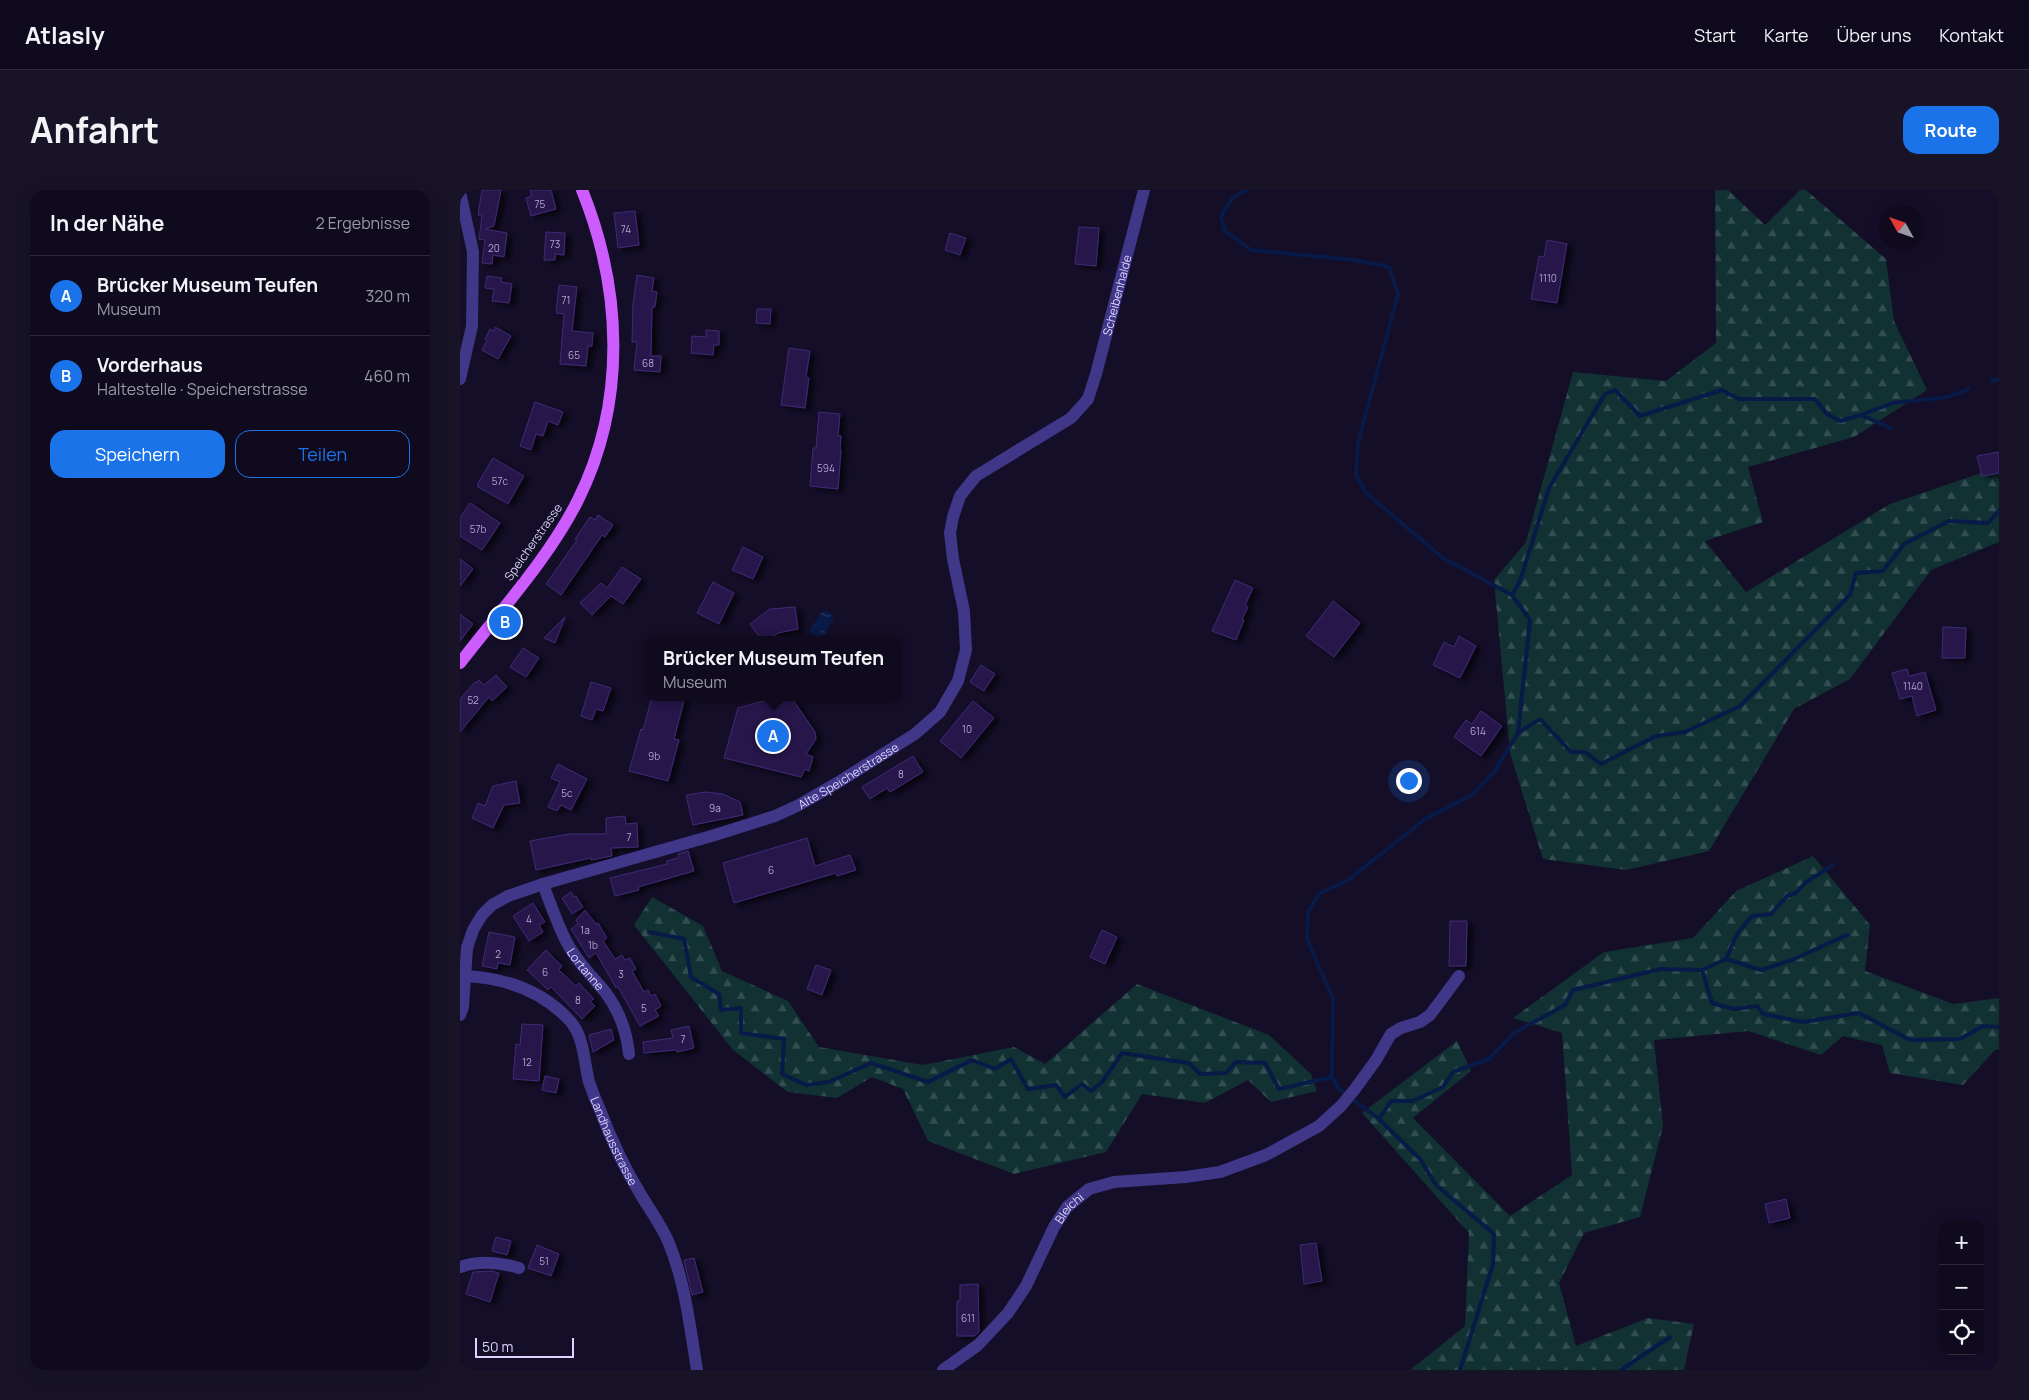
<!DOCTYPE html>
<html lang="de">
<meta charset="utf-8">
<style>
:root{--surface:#0f0a1e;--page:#181327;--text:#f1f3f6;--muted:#9b9aa4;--line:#2f2b3c;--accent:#1a73e8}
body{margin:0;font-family:Manrope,sans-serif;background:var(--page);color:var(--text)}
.controls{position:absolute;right:15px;bottom:15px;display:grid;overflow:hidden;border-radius:10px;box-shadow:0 5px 20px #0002}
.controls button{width:45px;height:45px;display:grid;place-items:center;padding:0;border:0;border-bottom:1px solid var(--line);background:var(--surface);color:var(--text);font:25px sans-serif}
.compass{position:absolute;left:1419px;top:15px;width:45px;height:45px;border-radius:50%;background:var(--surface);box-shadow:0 5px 20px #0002;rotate:310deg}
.scale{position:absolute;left:15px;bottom:12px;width:99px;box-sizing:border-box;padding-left:5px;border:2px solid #ddd5ff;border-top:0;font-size:14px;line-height:18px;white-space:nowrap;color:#ddd5ff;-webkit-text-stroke:4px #140e28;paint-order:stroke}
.you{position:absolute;left:948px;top:590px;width:18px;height:18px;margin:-12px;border:4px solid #fff;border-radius:50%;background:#1a73e8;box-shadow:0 0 0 8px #1a73e833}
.badge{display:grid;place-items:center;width:32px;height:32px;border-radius:50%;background:var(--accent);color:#fff;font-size:16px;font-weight:700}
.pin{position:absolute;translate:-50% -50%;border:2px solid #fff;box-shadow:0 1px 5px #0006}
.popup{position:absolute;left:186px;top:446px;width:255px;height:65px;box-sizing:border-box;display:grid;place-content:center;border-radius:10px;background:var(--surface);filter:drop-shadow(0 1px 4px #0005);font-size:16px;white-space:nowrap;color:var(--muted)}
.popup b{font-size:19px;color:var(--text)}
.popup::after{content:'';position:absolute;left:50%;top:100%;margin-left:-10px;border:10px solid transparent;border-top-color:var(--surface)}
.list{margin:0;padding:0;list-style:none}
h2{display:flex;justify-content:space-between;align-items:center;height:65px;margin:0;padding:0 20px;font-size:21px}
h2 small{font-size:16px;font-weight:400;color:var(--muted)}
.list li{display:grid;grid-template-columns:32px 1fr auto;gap:15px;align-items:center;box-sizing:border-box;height:80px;padding:0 20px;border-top:1px solid var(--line)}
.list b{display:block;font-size:19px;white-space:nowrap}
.list p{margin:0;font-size:16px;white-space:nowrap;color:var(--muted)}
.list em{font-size:16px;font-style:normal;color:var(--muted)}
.actions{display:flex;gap:10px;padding:15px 20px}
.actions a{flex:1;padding:11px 0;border:1px solid var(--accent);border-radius:15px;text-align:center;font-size:18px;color:var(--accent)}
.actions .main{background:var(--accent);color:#fff}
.icon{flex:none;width:28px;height:28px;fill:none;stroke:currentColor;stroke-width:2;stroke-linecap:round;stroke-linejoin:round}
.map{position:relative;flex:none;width:1539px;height:1180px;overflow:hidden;border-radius:15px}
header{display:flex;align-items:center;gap:30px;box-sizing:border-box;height:70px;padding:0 25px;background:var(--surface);border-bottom:1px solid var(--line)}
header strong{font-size:24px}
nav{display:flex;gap:28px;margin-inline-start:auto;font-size:18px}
.intro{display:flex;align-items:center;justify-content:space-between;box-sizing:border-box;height:120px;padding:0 30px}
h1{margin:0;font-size:35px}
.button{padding:12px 22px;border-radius:15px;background:var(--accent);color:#fff;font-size:18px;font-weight:700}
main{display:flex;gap:30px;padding:0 30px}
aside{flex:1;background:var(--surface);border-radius:15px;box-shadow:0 5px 20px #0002}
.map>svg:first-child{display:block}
.forest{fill:url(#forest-firs)}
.water{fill:url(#water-ripples)}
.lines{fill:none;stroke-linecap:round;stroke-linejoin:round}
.stream{stroke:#081a47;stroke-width:4}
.building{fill:#27194a;stroke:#3f2a77;filter:url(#shadow)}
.minor{stroke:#403789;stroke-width:12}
.major{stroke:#cd5cff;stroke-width:12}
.labels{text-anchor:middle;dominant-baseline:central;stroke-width:5;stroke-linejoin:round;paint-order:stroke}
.number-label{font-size:10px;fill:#b0a6d2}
.street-label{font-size:12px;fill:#ddd5ff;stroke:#140e28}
</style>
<header>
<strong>Atlasly</strong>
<nav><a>Start</a><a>Karte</a><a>Über uns</a><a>Kontakt</a></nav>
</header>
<div class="intro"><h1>Anfahrt</h1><a class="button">Route</a></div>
<main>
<aside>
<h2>In der Nähe<small>2 Ergebnisse</small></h2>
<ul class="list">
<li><span class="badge">A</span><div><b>Brücker Museum Teufen</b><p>Museum</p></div><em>320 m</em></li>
<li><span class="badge">B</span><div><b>Vorderhaus</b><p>Haltestelle · Speicherstrasse</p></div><em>460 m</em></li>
</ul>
<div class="actions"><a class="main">Speichern</a><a>Teilen</a></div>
</aside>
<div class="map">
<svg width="1539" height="1180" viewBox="0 0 1539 1180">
<defs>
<pattern id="forest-firs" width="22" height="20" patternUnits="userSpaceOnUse" patternTransform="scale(1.25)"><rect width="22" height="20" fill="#113132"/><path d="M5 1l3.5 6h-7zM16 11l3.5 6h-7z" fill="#334e51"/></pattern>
<pattern id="water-ripples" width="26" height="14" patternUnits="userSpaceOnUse" patternTransform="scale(1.25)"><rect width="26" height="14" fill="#081a47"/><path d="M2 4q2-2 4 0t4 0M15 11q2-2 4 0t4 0" fill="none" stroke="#2c3a63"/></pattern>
<filter id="shadow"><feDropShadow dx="5.5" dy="3" stdDeviation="2.5" flood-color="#0009"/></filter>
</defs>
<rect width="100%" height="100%" fill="#140e28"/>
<path class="forest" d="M1255 0H1268L1305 35 1340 0H1346L1426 69 1434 131 1467 200 1394 247 1288 277 1303 332 1245 351 1286 402 1430 314 1539 277V352L1471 380 1390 489 1334 519 1249 661 1166 680 1083 669 1050 563 1034 390 1066 352 1113 182 1206 191 1256 153Z
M1353 666 1410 735 1405 781 1493 814 1539 808V859L1535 860 1503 895 1430 883 1422 855 1383 846 1361 865 1288 841 1194 850 1203 936 1180 1027 1124 1043 1099 1093 1116 1156 1188 1128 1234 1134 1224 1180H950L1005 1136 1009 1043 902 923 997 851 1011 881 953 928 1050 1026 1112 985 1102 843 1053 828 1144 762 1233 748 1276 701Z
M192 707 243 736 262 781 328 811 359 857 463 875 554 857 585 874 677 794 809 845 851 884 857 901 811 912 788 890 745 913 682 904 646 962 554 984 468 951 443 899 412 887 377 908 328 902 273 860 174 735Z"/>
<path class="water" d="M365 420 373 425V430L361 449 349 441 362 422Z"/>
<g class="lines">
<path class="stream" d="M787 0 773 7 761 26 765 41 791 60 894 70 929 77 938 104 898 253 896 285 906 303 983 368 1052 405 1070 430 1058 543 1034 582 1013 604 964 630 888 690 859 704 848 722 847 749 873 809 872 887 878 898 919 929 960 969 976 995 1034 1044 1033 1074 1000 1180
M1532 191 1539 189
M1401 225 1433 213 1488 207 1509 199
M1052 405 1060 391 1089 298 1145 204 1155 200 1180 226 1262 200 1279 209H1355L1367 224 1380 231 1401 225 1431 238
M1058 543 1080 529 1111 562H1125L1141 574 1196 546 1225 542 1280 516 1390 405 1396 383 1423 381 1444 354 1489 331 1528 333 1539 321
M189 742 224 749 231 787 259 804 261 820 281 818V843L324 849 322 884 346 895 369 892 411 873 468 892 512 870 535 879 551 869 568 899 596 895 605 907 622 894 631 901 642 892 662 863 729 873 740 884 766 883 776 872 805 873 819 899 872 887
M1266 769 1277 744 1292 726 1311 724 1327 706 1336 703 1345 693 1373 675
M1242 780 1266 769 1301 780 1332 770 1387 745
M919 929 931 911H953L983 897 993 882 1029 869 1054 843 1105 815 1113 800 1201 779 1242 780 1252 813 1274 819 1297 816 1303 824 1343 832 1399 823 1450 850 1500 849 1523 836 1539 837
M1161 1180 1210 1147"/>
</g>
<path class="building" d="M22 0H41L34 36 25 39 47 43 44 67 33 65 32 74 22 73 25 50 19 49 22 26 18 25Z
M70 0H91L96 19 71 26 66 8 72 6Z
M175 21 179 55 158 58 154 23Z
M619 37 639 38 636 76 615 74Z
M86 42 105 43 104 65 95 64V70H84Z
M490 43 506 48 500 65 485 60Z
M1087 50 1107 54 1097 113 1071 109 1079 66 1084 67Z
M177 85 194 88 192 101 197 102 195 117H192L191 166H201L200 182 174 180 177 152H172L173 114Z
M27 86 42 88 41 92 52 94 49 113 32 111 34 99 25 98Z
M99 95 117 97 112 141 133 143 132 156H128L126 176 100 174 104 124 96 123Z
M297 119H311L310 134 296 133Z
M35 137 51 146 38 169 22 160 27 150 25 149 30 139 34 141Z
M246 140 259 141V155H254L253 165 231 163 232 146 246 147Z
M329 158 350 161 346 187 349 188 345 218 321 215Z
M75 212 103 222 98 235 88 231 83 246 76 244 71 260 60 256Z
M359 222 380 224 378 246H381L380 260H381L378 299 350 296 353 258H356Z
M1539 262V283L1522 286 1517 266Z
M33 268 64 286 48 314 18 297V293Z
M10 313 40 333 22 360 0 346V328Z
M138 325 153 335 145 347 142 345 101 405 86 394 117 350 115 349 130 327 135 330Z
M283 357 303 367 293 389 272 380Z
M0 369 13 379 0 396Z
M162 377 181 389 163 414 151 406 132 425 120 413 141 393 147 398Z
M775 390 793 398 785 415 788 417 782 429 784 430 776 450 752 441Z
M253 392 274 403 259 434 237 423Z
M873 411 900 433 874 467 846 446Z
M335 417 338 439 318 443 310 450H302L290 434 310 419Z
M0 424 13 434 0 451Z
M105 427 95 453 84 448Z
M1483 437 1506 438 1505 468H1482Z
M999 446 1016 456 1000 488 973 475 984 452 994 457Z
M63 458 79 468 66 487 50 477Z
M521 475 535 484 524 501 510 492Z
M1447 479 1449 486 1465 482 1476 520 1457 526 1452 506 1440 509 1432 483Z
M36 485 47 497 32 511 29 507 0 542V509L15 492 16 493 19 490 24 495Z
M131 492 151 498 143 521 136 519 132 530 121 526Z
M192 507H225L214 549 219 550 208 591 169 581 181 539 183 540Z
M318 507H331L355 542 356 549 346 564 353 567 349 581 345 579 341 587 264 568 278 518Z
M513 511 534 528 501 568 480 551Z
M1021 521 1042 536 1021 566 994 547 1006 530 1012 534Z
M453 566 463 582 430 602 427 598 410 609 402 597Z
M98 574 127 589 111 620 101 615 97 621 88 617 100 592 91 588Z
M56 591 60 613 44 615 33 638 12 628 18 613 25 616 33 596Z
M246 602 263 604 280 612 283 625 233 635 226 605Z
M165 626 166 634 177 633 178 657 151 658 152 666 131 670V668L76 680 70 651 109 644H146V628Z
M347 648 355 676 390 665 396 680 377 686 376 683 274 713 263 673Z
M228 661 234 681 178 697 179 700 155 706 150 688 207 674V671L218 668V664Z
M111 702 114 707 116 706 123 717 112 724 102 708Z
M73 713 85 732 79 735 83 742 69 751 53 726Z
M125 720 136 734 138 733 147 748 143 751 155 769 162 765 165 770 170 768 176 779 172 781 184 802 188 800 191 806 195 804 201 816 195 820 199 826 180 836 158 797 156 798 136 763 129 768 111 739 118 734 116 730Z
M990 731H1007L1006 776H989Z
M642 740 657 747 645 774 630 767Z
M29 742 55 747 50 775 38 773 37 779 22 776Z
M86 760 102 776 99 780 116 796 119 793 134 809 130 811 135 816 122 829 91 797 88 800 67 780Z
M356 775 371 780 362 805 347 799Z
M62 834 83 835 79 891 53 889 56 854 60 855Z
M229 836 234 858 217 862 216 860 184 863 183 852 213 848 211 840Z
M151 839 154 850 133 862 129 845Z
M85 886 99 889 96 903 82 900Z
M1326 1009 1330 1028 1309 1033 1305 1014Z
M36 1047 51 1051 47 1065 32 1061Z
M856 1053 862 1091 844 1094 840 1055Z
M77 1055 99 1064 91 1086 68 1078Z
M234 1068 243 1102 232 1105 224 1070Z
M31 1081 39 1083 30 1112 6 1104 13 1082Z
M518 1094 519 1142 515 1146H497V1111H500V1095Z"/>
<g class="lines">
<g class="minor">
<path d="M0 189 12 136 13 62 0 2"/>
<path id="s1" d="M83 694C90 713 97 733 106 751 116 771 132 786 146 803 159 821 167 843 169 864"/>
<path id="s2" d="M5 786C46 788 82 800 110 831 124 846 124 872 129 892 132 901 136 911 140 920 151 949 165 979 181 1005 190 1020 201 1035 208 1051 225 1091 230 1137 237 1180"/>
<path id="s3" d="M0 825 3 817 7 758 13 740 22 725 32 715 48 706 83 694 255 645 315 626 339 615 377 593 455 544 480 522 498 491 506 460 504 421 493 369 490 343 493 327 500 306 516 286 611 228 628 209 636 184 684 0"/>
<path d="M0 1077C20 1070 39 1072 59 1078"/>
<path id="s4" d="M483 1180 518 1155 548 1123 566 1096 594 1037 607 1017 629 999 654 992 726 987 760 982 806 965 859 936 881 916 895 899 916 870 931 844 941 838 960 832 970 825 999 786"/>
</g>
<path class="major" d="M0 473C40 421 89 368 118 310 167 212 162 99 122 0"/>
</g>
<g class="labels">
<g class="number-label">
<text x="80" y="14">75</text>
<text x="166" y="39">74</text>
<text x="95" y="54">73</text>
<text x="34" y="58">20</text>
<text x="1088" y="88">1110</text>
<text x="106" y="110">71</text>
<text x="114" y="165">65</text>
<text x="188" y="173">68</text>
<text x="366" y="278">594</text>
<text x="40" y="291">57c</text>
<text x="18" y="339">57b</text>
<text x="1453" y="496">1140</text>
<text x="13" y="510">52</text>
<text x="507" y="539">10</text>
<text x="1018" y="541">614</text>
<text x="194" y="566">9b</text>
<text x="441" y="584">8</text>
<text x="107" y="603">5c</text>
<text x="255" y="618">9a</text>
<text x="169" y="647">7</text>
<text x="311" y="680">6</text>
<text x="69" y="729">4</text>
<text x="125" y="740">1a</text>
<text x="133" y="755">1b</text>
<text x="38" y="764">2</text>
<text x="85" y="782">6</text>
<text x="161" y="784">3</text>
<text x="118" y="810">8</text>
<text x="184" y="818">5</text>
<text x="223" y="849">7</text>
<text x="67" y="872">12</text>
<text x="84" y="1071">51</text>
<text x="508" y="1128">611</text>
</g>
<g class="street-label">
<text stroke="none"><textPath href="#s3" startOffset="1106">Scheibenhalde</textPath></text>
<text transform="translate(73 352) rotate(-55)">Speicherstrasse</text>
<text stroke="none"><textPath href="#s3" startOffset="499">Alte Speicherstrasse</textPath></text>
<text stroke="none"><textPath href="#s1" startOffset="96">Lortanne</textPath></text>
<text stroke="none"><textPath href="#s2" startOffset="246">Landhausstrasse</textPath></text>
<text stroke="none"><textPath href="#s4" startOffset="209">Bleichi</textPath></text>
</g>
</g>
</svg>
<div class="controls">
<button>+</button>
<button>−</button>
<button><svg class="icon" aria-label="locate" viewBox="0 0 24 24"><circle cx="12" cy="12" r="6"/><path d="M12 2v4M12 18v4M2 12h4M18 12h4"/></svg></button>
</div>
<svg class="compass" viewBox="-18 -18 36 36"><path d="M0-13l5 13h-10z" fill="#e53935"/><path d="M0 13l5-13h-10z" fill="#9b9aa4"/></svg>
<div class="scale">50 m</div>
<div class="you"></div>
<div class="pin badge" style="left:313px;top:546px">A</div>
<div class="popup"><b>Brücker Museum Teufen</b>Museum</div>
<div class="pin badge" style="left:45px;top:432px">B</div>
</div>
</main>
